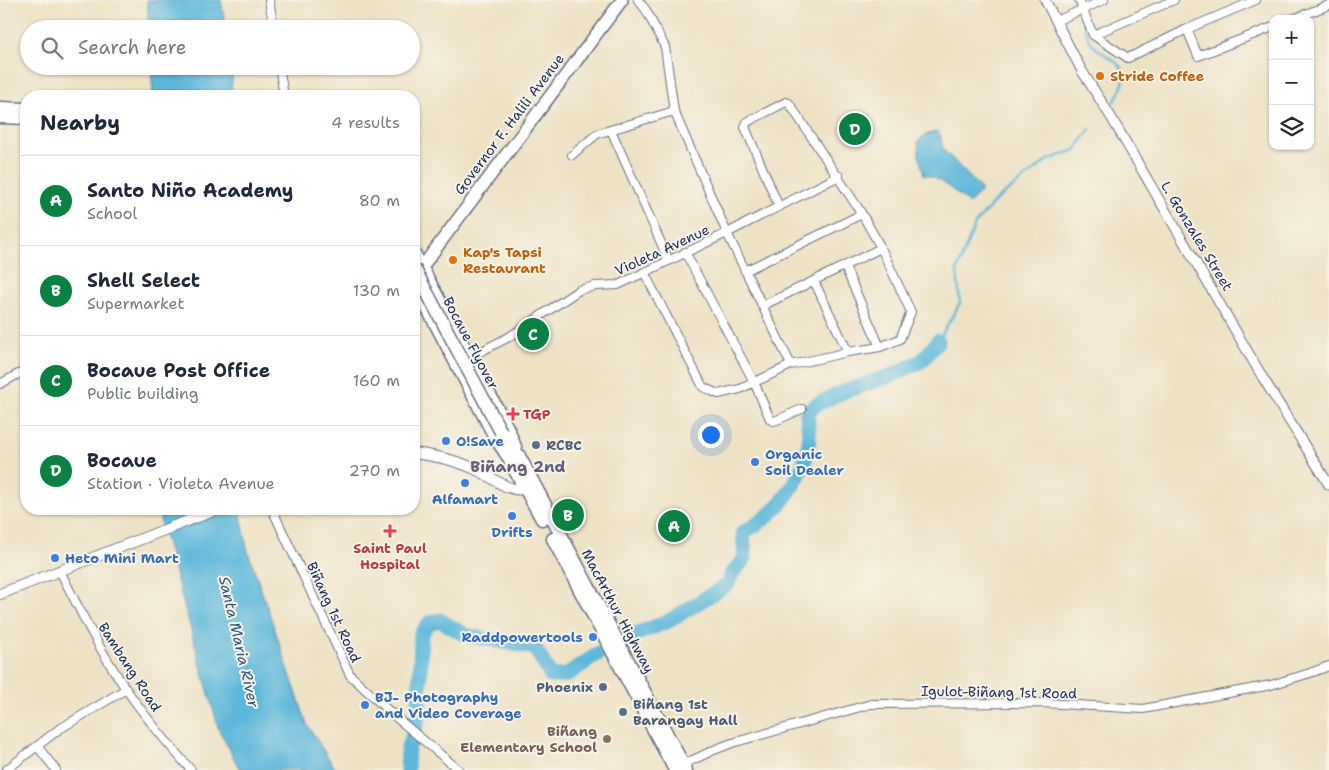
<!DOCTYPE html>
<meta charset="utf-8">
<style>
:root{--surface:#fff;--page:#f6f6f7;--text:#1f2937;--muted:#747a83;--line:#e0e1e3;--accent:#0b8043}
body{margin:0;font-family:"Shantell Sans",sans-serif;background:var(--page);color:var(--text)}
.controls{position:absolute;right:15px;top:15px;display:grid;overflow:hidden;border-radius:10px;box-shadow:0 1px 4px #0004}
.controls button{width:45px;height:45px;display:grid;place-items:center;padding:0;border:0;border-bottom:1px solid var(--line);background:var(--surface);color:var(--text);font:25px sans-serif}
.you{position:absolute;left:710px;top:434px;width:18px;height:18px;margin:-12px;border:4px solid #fff;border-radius:50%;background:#1a73e8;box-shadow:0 0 0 8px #1a73e833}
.badge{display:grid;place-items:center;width:32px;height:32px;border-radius:50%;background:var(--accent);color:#fff;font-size:16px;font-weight:700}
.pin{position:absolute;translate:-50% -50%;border:2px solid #fff;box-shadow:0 1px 5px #0006}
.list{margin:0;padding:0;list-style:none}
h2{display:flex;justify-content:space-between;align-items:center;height:65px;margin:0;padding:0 20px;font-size:21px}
h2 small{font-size:16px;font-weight:400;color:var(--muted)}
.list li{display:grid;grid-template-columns:32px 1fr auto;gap:15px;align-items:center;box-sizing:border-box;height:90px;padding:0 20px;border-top:1px solid var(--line)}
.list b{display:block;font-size:19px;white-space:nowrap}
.list p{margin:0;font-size:16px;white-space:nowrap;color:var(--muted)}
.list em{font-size:16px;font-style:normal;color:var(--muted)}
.icon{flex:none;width:28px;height:28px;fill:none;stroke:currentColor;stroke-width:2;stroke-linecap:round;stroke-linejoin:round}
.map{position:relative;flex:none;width:1329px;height:770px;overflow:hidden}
.search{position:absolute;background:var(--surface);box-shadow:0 1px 4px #0004;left:20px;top:20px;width:400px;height:55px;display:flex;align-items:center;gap:12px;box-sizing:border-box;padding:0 18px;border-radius:28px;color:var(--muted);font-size:19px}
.panel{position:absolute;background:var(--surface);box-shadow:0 1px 4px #0004;left:20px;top:90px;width:400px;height:425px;border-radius:20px}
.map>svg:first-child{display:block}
.water{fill:#5cb7da;stroke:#3c739c}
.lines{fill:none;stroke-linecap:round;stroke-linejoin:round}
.stream{stroke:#5cb7da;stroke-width:2.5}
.river{stroke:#5cb7da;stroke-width:15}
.minor-casing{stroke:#656e82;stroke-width:10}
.tertiary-casing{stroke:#656e82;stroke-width:11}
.secondary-casing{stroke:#656e82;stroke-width:12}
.primary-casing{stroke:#656e82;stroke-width:14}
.trunk-casing{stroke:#656e82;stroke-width:15}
.minor{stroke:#fff;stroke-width:8}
.tertiary{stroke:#fff;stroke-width:9}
.secondary{stroke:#fff;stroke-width:10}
.primary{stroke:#fff;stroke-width:11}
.trunk{stroke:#fff;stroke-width:12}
.trunk-bridge-casing{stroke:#656e82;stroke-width:15;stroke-linecap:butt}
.trunk-bridge{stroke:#fff;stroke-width:12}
.food-dot{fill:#e8710a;stroke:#f7f3e8;stroke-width:2}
.health-dot{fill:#e0444e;stroke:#f7f3e8;stroke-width:2}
.shop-dot{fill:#3f7fe0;stroke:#f7f3e8;stroke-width:2}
.service-dot{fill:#5c6f8a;stroke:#f7f3e8;stroke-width:2}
.education-dot{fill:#8d6e63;stroke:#f7f3e8;stroke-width:2}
.labels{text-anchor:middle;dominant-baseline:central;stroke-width:4;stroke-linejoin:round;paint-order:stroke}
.food-label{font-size:14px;font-weight:bold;fill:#c56008;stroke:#f7f3e8;text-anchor:start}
.street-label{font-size:14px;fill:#1b2f5e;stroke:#f7f3e8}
.health-label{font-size:14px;font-weight:bold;fill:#be3a42;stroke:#f7f3e8;text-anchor:start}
.shop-label{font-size:14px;font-weight:bold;fill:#366cbe;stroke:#f7f3e8;text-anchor:start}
.service-label{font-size:14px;font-weight:bold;fill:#4e5e75;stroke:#f7f3e8;text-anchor:start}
.education-label{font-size:14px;font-weight:bold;fill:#785e54;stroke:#f7f3e8;text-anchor:end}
.water-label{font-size:15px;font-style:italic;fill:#2e5883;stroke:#f7f3e8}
.quarter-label{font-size:16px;font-weight:bold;fill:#635e7c;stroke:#f7f3e8}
</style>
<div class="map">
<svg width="1329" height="770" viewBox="0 0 1329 770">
<rect width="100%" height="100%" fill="#f7f3e8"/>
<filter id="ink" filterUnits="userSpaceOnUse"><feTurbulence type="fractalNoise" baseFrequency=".02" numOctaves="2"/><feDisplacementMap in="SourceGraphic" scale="10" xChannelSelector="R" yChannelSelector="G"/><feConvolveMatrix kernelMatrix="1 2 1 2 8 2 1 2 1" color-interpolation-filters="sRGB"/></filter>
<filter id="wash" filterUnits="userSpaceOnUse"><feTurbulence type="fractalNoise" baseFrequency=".0096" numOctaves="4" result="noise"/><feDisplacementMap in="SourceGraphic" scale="20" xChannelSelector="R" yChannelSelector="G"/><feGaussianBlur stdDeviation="1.12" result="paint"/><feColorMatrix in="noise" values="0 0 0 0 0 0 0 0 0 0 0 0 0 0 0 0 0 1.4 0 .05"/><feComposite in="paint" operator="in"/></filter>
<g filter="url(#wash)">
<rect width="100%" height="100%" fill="#eee2c5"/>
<path class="water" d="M147 0H221L226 29H149Z
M151 66H233L231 96H153Z
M937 131 940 134 943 149 982 190 969 204C960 196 935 174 924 175L919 156 918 141 925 135Z
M157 509H240L247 548 307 724 336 770H240L219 730Z"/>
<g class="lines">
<path class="stream" d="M1084 21C1085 31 1087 39 1094 46 1103 56 1123 61 1124 76 1125 85 1118 94 1114 102
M938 341 960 303 957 270 975 224 995 201 1048 160 1075 150 1090 129"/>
<path class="river" d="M626 638 669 621 728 584 731 575 745 558 743 532C776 517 806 477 809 440 809 431 808 422 807 413L817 404 843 392 893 375 923 360 938 341
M407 770 408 747 416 728 419 713 421 634 429 623 440 620 465 635 535 648 551 676 567 675 605 649"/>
</g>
</g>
<g filter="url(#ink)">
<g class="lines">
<defs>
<path id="minor" d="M269 0 274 29
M638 0 646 10 665 47 674 111 727 233 791 365
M1079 0 1093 35 1128 58 1187 29 1256 0
M1293 19 1329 5
M1056 21 1104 0
M1187 29 1198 56 1273 27
M1093 35 1174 0
M279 66 284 96
M611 130 669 261
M572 155 597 134 674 111
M685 252 754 382 770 419 773 421 777 420 802 409
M845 267 880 347
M745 271 862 214
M644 272 703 387 718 394 740 389 791 365 848 352 880 347 900 339 911 312 881 248 862 214 789 103 786 102 747 122 745 127 779 207
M814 281 848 352
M762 306 881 248
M470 357 509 337 579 290 595 286 618 285 727 233 839 176
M0 384 26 370
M272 509 350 675 392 714 459 770
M60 571C80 611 100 651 126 689 145 717 168 744 191 770
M37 746 56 770
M680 766 714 750 732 743 871 704 1044 703 1143 709 1271 685 1310 673 1329 666
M6 770 58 730 126 689"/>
<path id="tertiary" d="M1045 0 1082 71 1111 117 1263 378 1329 485"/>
<path id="secondary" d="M414 453C436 456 457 460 477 470 490 475 501 487 515 489 520 490 525 489 530 486
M0 594 218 509"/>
<path id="primary" d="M414 252 509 430 516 448
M422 267 622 0
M414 284 495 438 507 456"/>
<path id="trunk" d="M0 108 26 109
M0 117 26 118
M501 432 519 456 686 770
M504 441 511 463 542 519
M553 539 675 770"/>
</defs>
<use href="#minor" class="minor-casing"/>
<use href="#tertiary" class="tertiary-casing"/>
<use href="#secondary" class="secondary-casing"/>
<use href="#primary" class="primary-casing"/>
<use href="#trunk" class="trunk-casing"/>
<use href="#minor" class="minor"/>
<use href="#tertiary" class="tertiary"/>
<use href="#secondary" class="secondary"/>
<use href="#primary" class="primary"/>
<use href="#trunk" class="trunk"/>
<defs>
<path id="trunk-bridge" d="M414 268 501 432"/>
</defs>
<use href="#trunk-bridge" class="trunk-bridge-casing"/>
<use href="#trunk-bridge" class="trunk-bridge"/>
</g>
</g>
<g class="food-dot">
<circle cx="1100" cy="76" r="5"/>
<circle cx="453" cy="260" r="5"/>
</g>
<g class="health-dot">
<path d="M510.5 406.5h5v5h5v5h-5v5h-5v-5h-5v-5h5z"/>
<path d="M387.5 523.5h5v5h5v5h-5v5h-5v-5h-5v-5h5z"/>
</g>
<g class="shop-dot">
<circle cx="446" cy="441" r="5"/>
<circle cx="755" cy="462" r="5"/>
<circle cx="465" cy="483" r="5"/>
<circle cx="512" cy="516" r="5"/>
<circle cx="55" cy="558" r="5"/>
<circle cx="593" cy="637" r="5"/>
<circle cx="365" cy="705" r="5"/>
</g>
<g class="service-dot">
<circle cx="536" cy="445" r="5"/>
<circle cx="603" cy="687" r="5"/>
<circle cx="623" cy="712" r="5"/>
</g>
<circle class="education-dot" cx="607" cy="739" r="5"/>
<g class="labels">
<g class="food-label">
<text x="1110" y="76">Stride Coffee</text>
<text x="463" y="252">Kap's Tapsi<tspan x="463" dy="16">Restaurant</tspan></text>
</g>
<g class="street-label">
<text transform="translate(509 124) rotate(-53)">Governor F. Halili Avenue</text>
<text transform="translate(1197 236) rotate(59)">L. Gonzales Street</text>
<text transform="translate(662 250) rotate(-25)">Violeta Avenue</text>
<text transform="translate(471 343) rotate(62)">Bocaue Flyover</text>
<text transform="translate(618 611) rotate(62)">MacArthur Highway</text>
<text transform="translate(334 612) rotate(65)">Biñang 1st Road</text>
<text transform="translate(130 667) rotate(57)">Bambang Road</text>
<text transform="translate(999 692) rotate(1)">Igulot-Biñang 1st Road</text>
</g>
<g class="health-label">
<text x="523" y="414">TGP</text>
<text x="390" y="548" text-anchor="middle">Saint Paul<tspan x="390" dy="16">Hospital</tspan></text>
</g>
<g class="shop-label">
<text x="456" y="441">O!Save</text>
<text x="765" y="454">Organic<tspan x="765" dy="16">Soil Dealer</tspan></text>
<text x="465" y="499" text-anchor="middle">Alfamart</text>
<text x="512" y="532" text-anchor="middle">Drifts</text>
<text x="65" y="558">Heto Mini Mart</text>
<text x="583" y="637" text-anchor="end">Raddpowertools</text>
<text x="375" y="697">BJ- Photography<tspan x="375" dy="16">and Video Coverage</tspan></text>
</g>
<g class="service-label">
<text x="546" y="445">RCBC</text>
<text x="593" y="687" text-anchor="end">Phoenix</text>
<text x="633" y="704">Biñang 1st<tspan x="633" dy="16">Barangay Hall</tspan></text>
</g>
<g class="education-label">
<text x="597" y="731">Biñang<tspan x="597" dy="16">Elementary School</tspan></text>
</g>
<g class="water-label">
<text transform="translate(239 642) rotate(77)">Santa Maria River</text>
</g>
<g class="quarter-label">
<text x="518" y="466">Biñang 2nd</text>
</g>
</g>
</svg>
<div class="controls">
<button>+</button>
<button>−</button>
<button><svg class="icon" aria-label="layers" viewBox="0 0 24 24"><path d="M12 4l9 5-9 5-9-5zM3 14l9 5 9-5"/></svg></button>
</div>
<div class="you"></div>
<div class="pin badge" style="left:674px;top:526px">A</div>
<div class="pin badge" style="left:568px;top:515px">B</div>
<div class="pin badge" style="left:533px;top:334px">C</div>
<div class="pin badge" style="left:855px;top:129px">D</div>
<div class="search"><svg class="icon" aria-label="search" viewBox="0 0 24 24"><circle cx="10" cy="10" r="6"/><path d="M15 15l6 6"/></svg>Search here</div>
<section class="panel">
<h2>Nearby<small>4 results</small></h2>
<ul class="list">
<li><span class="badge">A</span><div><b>Santo Niño Academy</b><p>School</p></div><em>80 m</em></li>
<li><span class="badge">B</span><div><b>Shell Select</b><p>Supermarket</p></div><em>130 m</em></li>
<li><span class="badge">C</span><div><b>Bocaue Post Office</b><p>Public building</p></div><em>160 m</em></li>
<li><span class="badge">D</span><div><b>Bocaue</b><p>Station · Violeta Avenue</p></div><em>270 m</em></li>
</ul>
</section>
</div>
